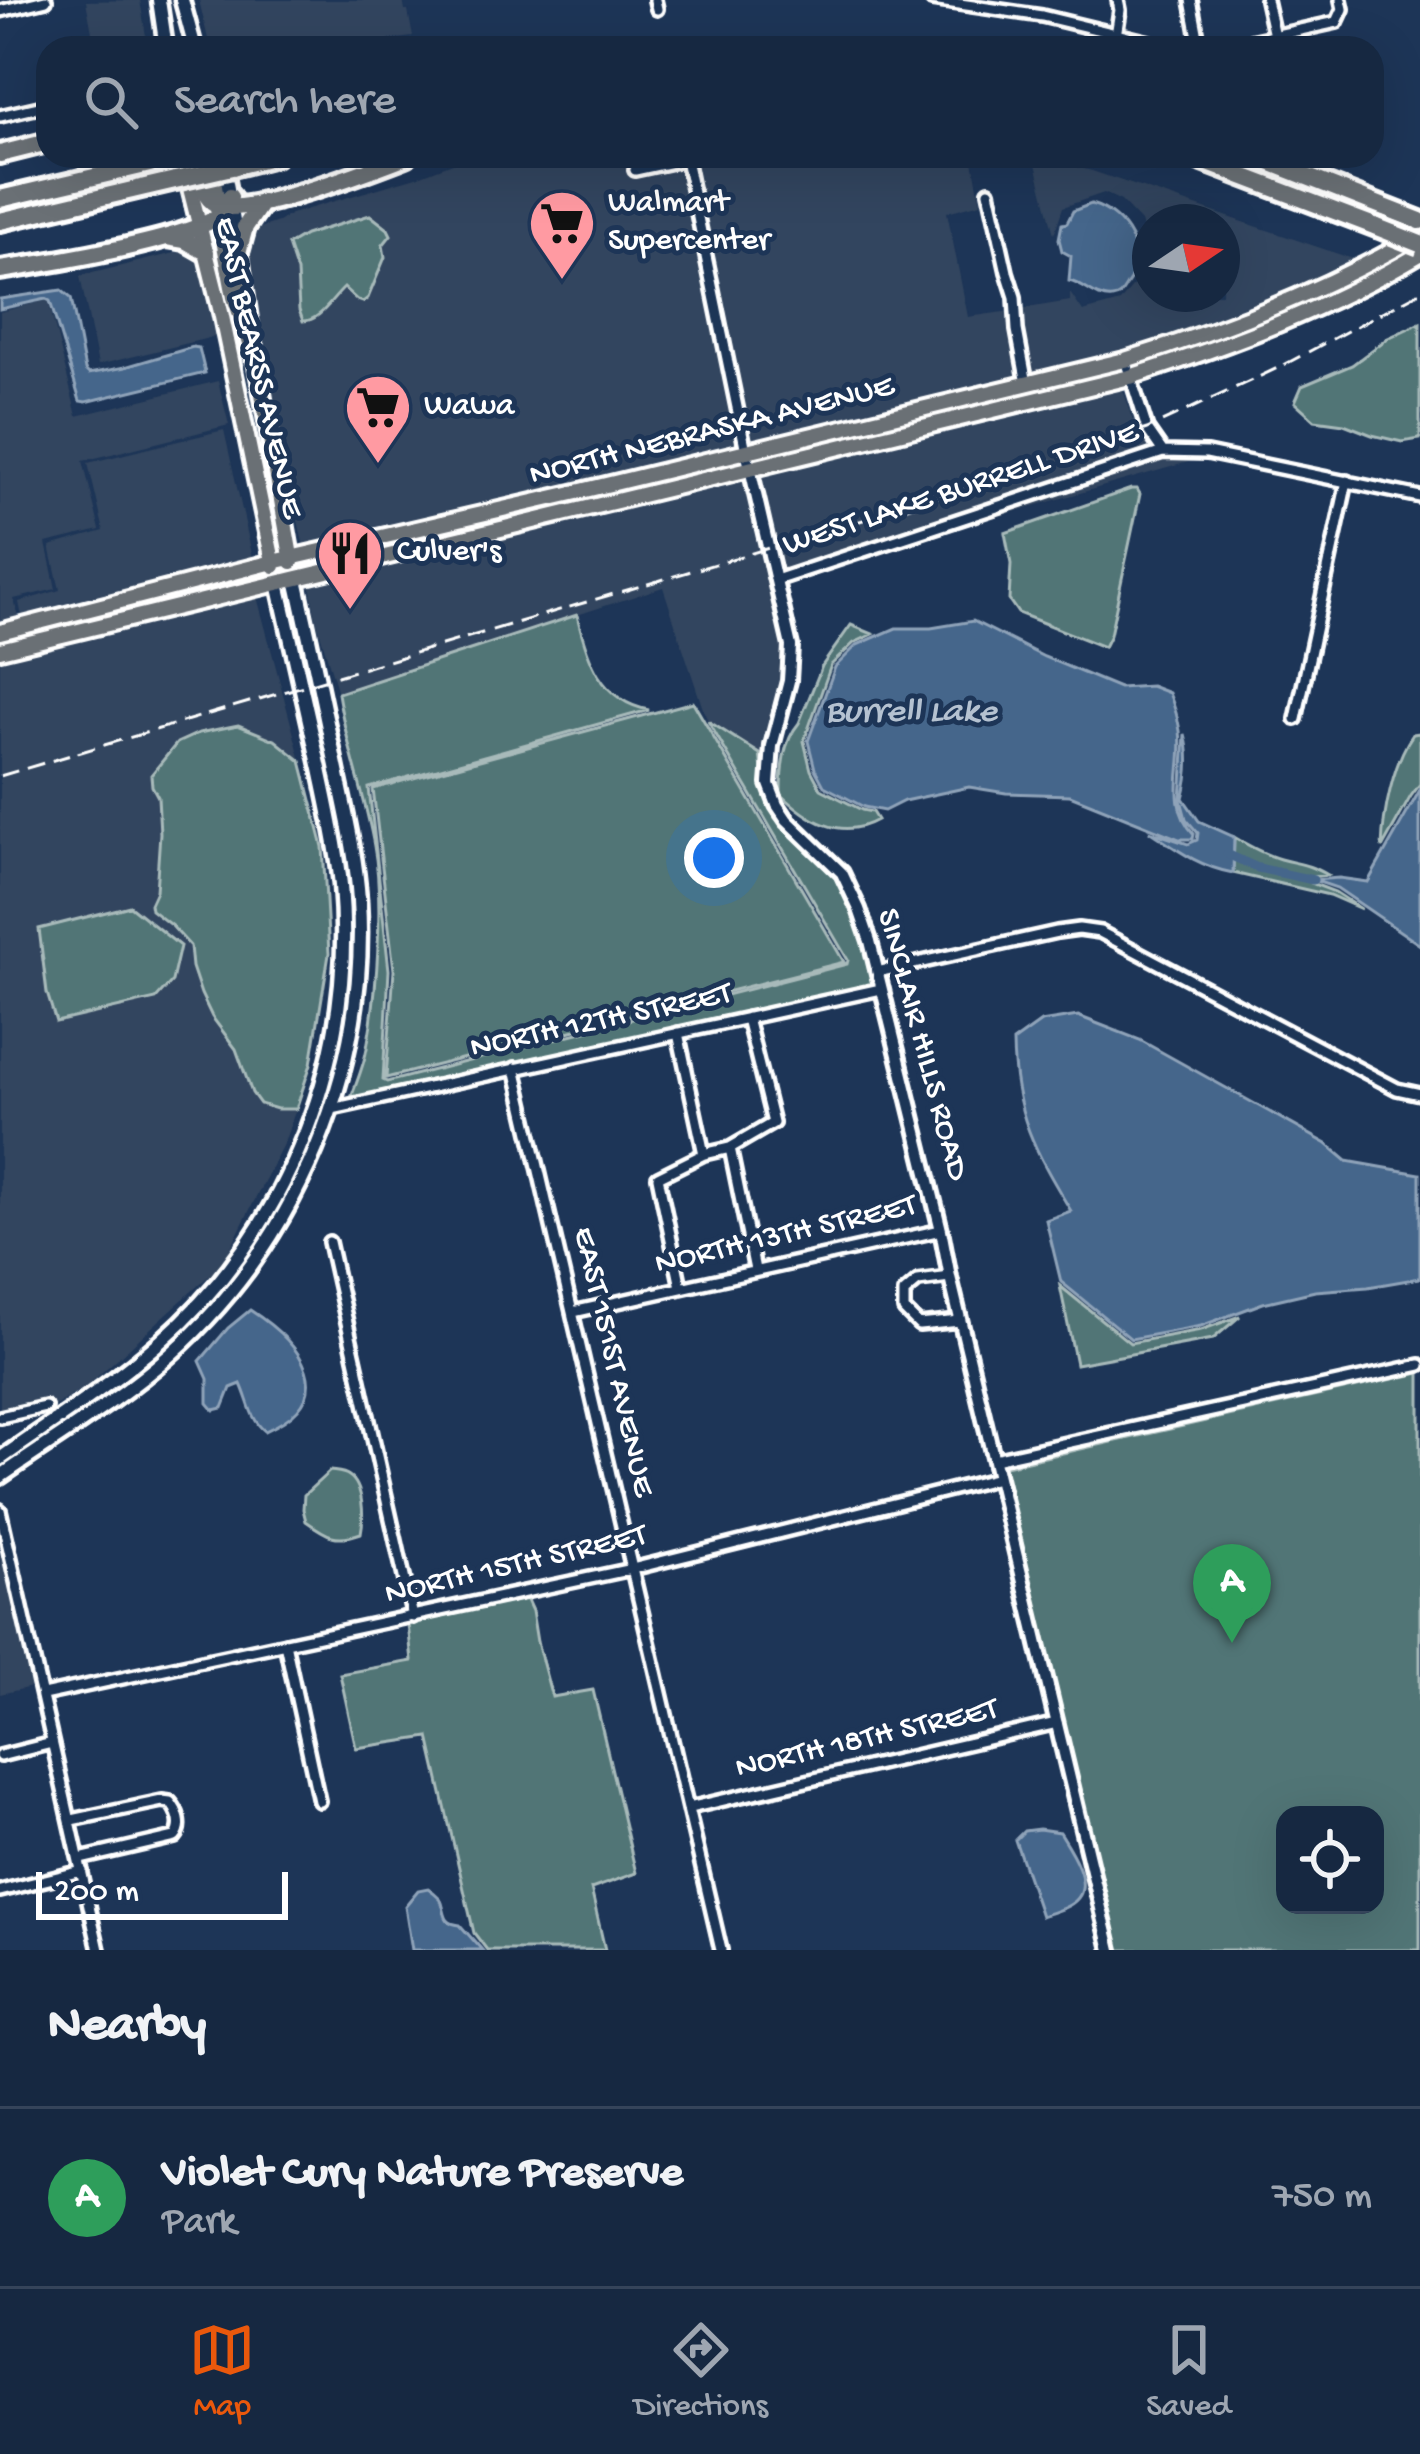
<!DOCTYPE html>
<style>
:root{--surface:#162841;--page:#23344c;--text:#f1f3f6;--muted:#9ea6b1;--line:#35445a;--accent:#ea580c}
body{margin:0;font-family:"Gochi Hand",sans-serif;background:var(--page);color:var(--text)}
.controls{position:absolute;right:36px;bottom:36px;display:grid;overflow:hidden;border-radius:24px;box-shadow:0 12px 48px #0002}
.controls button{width:108px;height:108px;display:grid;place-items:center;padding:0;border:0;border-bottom:3px solid var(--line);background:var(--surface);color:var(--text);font:60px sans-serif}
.compass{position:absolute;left:1132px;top:204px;width:108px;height:108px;border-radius:50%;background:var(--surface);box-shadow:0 12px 48px #0002;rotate:77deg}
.scale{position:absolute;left:36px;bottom:30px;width:252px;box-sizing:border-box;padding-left:12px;border:6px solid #fff;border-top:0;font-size:33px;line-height:42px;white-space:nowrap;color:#fff;-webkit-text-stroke:9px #1d3557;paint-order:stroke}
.you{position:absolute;left:714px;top:858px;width:42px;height:42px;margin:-30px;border:9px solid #fff;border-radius:50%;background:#1a73e8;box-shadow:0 0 0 18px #1a73e833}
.badge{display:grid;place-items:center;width:78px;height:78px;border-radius:50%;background:var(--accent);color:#fff;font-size:39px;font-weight:700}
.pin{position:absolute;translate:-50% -99px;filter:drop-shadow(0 3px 6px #0008)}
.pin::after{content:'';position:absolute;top:63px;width:42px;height:36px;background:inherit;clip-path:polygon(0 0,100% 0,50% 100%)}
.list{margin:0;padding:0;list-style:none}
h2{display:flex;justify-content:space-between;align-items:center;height:156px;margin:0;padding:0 48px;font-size:51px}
h2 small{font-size:39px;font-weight:400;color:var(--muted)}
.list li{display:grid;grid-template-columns:78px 1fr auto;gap:36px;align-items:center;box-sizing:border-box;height:180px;padding:0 48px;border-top:3px solid var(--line)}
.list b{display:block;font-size:45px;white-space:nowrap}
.list p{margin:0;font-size:39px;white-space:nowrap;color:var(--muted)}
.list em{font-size:39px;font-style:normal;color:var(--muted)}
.icon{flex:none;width:66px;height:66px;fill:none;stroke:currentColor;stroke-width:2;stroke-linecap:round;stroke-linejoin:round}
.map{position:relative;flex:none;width:1420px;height:1950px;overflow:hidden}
.search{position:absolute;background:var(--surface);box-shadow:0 12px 48px #0002;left:36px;right:36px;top:36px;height:132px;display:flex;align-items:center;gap:30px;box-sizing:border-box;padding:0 42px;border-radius:36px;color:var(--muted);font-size:45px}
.sheet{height:336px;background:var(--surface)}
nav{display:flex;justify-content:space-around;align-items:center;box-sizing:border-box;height:168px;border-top:3px solid var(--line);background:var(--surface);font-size:33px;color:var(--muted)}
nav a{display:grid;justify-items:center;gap:6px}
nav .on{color:var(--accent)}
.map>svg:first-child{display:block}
.built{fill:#32455e;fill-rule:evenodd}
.green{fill:#517576;stroke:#a8baba;stroke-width:3;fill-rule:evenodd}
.water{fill:#45668b;stroke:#8fa3b9;stroke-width:3}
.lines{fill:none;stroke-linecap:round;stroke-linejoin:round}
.canal{stroke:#45668b;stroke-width:9}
.minor-casing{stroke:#fff;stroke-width:18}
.tertiary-casing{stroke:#fff;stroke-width:20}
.secondary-casing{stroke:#fff;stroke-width:21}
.primary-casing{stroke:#fff;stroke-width:22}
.motorway-casing{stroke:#fff;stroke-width:26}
.minor{stroke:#1d3557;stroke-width:9}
.tertiary{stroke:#1d3557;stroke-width:10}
.secondary{stroke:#1d3557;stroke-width:12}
.primary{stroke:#6b6f75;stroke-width:14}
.motorway{stroke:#6b6f75;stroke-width:16}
.rail{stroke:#fff;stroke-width:3;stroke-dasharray:18 9;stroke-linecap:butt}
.motorway-bridge-casing{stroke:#fff;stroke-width:26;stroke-linecap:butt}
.motorway-bridge{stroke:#6b6f75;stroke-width:16}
.labels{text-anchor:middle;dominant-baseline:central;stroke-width:10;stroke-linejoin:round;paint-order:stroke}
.poi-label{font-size:33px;fill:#fff;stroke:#1d3557;text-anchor:start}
.street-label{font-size:33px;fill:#fff;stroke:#1d3557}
.water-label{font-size:36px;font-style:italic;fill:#b5c2d1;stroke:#1d3557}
</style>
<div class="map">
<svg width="1420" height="1950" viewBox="0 0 1420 1950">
<rect width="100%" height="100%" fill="#1d3557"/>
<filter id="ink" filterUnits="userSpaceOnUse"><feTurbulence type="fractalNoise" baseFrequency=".00833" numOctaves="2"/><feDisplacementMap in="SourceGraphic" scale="24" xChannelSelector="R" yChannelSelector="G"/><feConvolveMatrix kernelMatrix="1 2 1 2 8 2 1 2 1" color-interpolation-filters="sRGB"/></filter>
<g filter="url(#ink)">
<path class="built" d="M140 0 148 48H95L86 1Z
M199 0H403L405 11H408L413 37 319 48H210Z
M471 156H679L629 168 632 175 682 164 741 448 305 551 258 346 243 249 248 232 278 222 291 214 416 177ZM369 216 357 300 344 288 330 300 319 316 299 310 297 272 288 245 305 235Z
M687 156H770L784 165H818L817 156H972L981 203 947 212 968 317 1011 311 1022 381 750 446 691 158Z
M1034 156 1092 171 1362 262 1281 301 1124 356 1031 378 1021 309 1070 301V293L1083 312 1120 302 1143 273 1141 261 1145 236 1141 222 1121 201 1104 193 1063 207 1054 234ZM1150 222H1222V294H1150Z
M179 252 193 255 201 268 217 336 98 365 80 276Z
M48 300 77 416 218 381 229 425 83 461 100 530 46 543 56 589 14 599 19 622 0 627V312Z
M1121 384 1135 424 1155 450 780 574 756 472Z
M224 430 254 563 23 622 19 602 60 590 50 546 104 531 88 463Z
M1164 456H1189L1188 460 1192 461 877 551Z
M746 474 786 647 785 681 764 770 759 754 708 721 704 712 663 587 338 693 316 620 309 580Z
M254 572V584L17 641 15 633Z
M256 593 301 761 289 750 256 731 152 786 158 797 160 833 156 891 150 904 151 910 172 926 190 947 192 967 201 994 212 1017 236 1048 252 1093 260 1104 277 1109H296L285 1140 223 1263 88 1385 50 1409 48 1401 0 1412V655ZM130 906 179 946 172 981 156 999 57 1022 39 929 47 925Z
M0 1541 36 1686 0 1694Z"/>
<path class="green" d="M370 215 388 229 391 235 383 245 385 257 368 298 363 302 357 300 344 288C331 300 320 321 303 321L299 310 297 272 288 245 305 235Z
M1420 323V439L1402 442 1372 435 1344 424 1315 420 1295 402 1302 386 1352 365 1388 338Z
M1131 489H1137L1140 494 1110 635 1104 647 1018 613 1009 600 1011 564 1005 533Z
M577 615C587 658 600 701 649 710L369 788 389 970 383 1080 387 1082 847 964 848 960 708 721 760 754 764 786 775 818 838 875 857 919 876 986 350 1101C356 1083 364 1066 367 1048 377 994 384 899 374 846 365 794 346 745 338 693Z
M851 625 873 634 854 643 831 665 804 741 811 770 821 789 862 810 872 812 877 820C840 841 808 820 781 794 781 769 783 742 799 723L822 666Z
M693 702 844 962 386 1078 394 970 373 789Z
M238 725 275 740 301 761 323 847 329 954 311 1064 296 1109H277L260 1104 252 1093 236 1049 212 1017 201 994 192 967 190 946 172 926 151 910 150 904 156 891 160 833 158 797 152 786 151 775 177 743 199 733Z
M1420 733V784L1411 796 1382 848C1383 814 1393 762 1413 734Z
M1234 837C1249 846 1263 854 1280 859 1302 865 1306 863 1327 875L1311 877V883L1335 892 1361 909 1329 895 1233 873Z
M130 906 180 946 172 981 156 999 56 1022 47 993 39 929Z
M1060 1286 1130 1343 1201 1330 1240 1316 1213 1339 1076 1364Z
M1420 1373V1950H1117L1003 1471 1005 1466ZM1285 1815H1375V1905H1285Z
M330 1471C336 1472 344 1472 349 1476 364 1486 364 1518 361 1533 336 1542 327 1536 306 1521L303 1509 304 1495Z
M526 1598 532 1611 537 1642 552 1697 593 1690 636 1873 591 1889 605 1950H487L474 1933 429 1737 356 1748 340 1674 412 1661 408 1624Z"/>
<path class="water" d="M1091 204C1126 214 1150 254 1126 286 1122 292 1121 297 1112 298 1097 300 1084 284 1069 281L1071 256 1062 251 1059 239 1062 224 1067 223 1073 211Z
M61 290 71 298 85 370 89 374 125 367 193 347 199 348 205 373 86 402 80 401 50 301 46 299 0 309V299Z
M973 621 1044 657 1119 688 1151 686 1169 693C1174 705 1178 718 1180 731 1185 769 1165 802 1194 834L1193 839H1179L1070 795 1006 793 969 787 904 801 884 811 864 807 824 786 815 769 808 741 835 667 857 645 896 628H931Z
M1185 734C1191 756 1189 777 1183 798L1199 821 1234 837 1233 873C1199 867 1176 849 1149 831L1188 844 1197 840 1198 833 1186 819 1181 800Z
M1420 790V945L1337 888 1313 880 1339 878 1368 882Z
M1078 1016 1140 1040 1327 1144 1347 1161 1420 1174V1278L1368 1287 1315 1291 1263 1303 1201 1326 1131 1339 1061 1282 1046 1220 1071 1211C1035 1151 1014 1114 1013 1042L1041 1022Z
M250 1310C302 1344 343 1397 265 1431 250 1419 249 1401 241 1384L231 1388 223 1408 214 1410 208 1403V1379L200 1361 228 1328Z
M1039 1829 1059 1832C1069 1848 1092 1881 1078 1898 1070 1908 1053 1912 1041 1916L1015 1840 1024 1831Z
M428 1888C431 1890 438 1896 440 1898 447 1912 441 1923 460 1925L482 1950H412L405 1906 418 1890Z"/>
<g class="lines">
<path class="canal" d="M1227 854 1258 868 1313 880"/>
<defs>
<path id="minor" d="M655 0 657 9
M932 0 1042 16 1174 48
M1191 0 1200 48
M1266 0 1274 36
M0 11 46 0
M1116 36 1120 10 1118 0
M1218 48 1337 22 1343 9 1341 0
M0 116 48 105
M635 170 686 159 746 451
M989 191 1007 272 1015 297 1017 330 1027 384
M1125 360 1147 429 1163 452 1207 453 1420 497
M776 580 1163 452
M1296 719 1347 481
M877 972 1057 932 1079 929 1100 932 1397 1089 1420 1094
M678 1033 704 1154
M515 1068 721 1950
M332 1109 881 989
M730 1148 755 1270
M329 1242 413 1617
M950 1277 918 1281 904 1293V1310L919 1325 960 1321
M681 1287 658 1177 704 1154 730 1148 773 1123 747 1018
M573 1312 941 1230
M0 1417 45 1407
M994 1459 1420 1365
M0 1510 99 1950
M285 1643 319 1801
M43 1695 632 1569 998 1478
M0 1756 52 1743
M689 1808 1057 1723
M72 1820 162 1801 170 1802C178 1811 184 1827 175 1837L80 1859
M0 1891 82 1871"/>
<path id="tertiary" d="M746 451 791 646 789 681 772 746 769 784 777 805 787 820 842 873 859 909 870 941 941 1230 950 1277 1111 1950"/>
<path id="secondary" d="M159 0 166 48
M182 0 195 48
M222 156 238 243
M0 1459C54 1421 111 1385 161 1341 290 1228 356 1055 341 885 337 846 328 807 320 769 306 707 292 645 278 583
M0 1477C56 1438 118 1401 170 1355 297 1242 369 1070 359 900 356 854 345 810 336 766 323 703 310 641 296 579"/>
<path id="primary" d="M182 156 221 312 274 566
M239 249 250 326
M254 348 292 562
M0 632 273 562 577 492 1125 360C1226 329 1322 291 1413 239
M0 650 1130 377C1230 345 1329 308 1420 254"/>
<path id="motorway" d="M0 154 48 142
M195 156C199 173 200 196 217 205 244 219 375 168 406 156
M208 156 235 297 255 355
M1190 156 1377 227
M1254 156 1420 221
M232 167 275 156
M0 199 171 159
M0 221 175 180
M167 237 185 240 206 252
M239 249 245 227 262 202
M0 270C42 264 193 240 221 214 228 208 227 205 230 197"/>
</defs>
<use href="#minor" class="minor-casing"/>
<use href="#tertiary" class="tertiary-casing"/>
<use href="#secondary" class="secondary-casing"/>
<use href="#primary" class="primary-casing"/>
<use href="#motorway" class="motorway-casing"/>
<use href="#minor" class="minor"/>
<use href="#tertiary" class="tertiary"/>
<use href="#secondary" class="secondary"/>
<use href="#primary" class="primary"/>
<use href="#motorway" class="motorway"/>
<path class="rail" d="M0 776 907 507 1147 429 1282 366 1420 292"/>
<defs>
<path id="motorway-bridge" d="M171 159 182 156
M175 180 232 167
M1377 227 1420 244"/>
</defs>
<use href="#motorway-bridge" class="motorway-bridge-casing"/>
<use href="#motorway-bridge" class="motorway-bridge"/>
</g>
</g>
<defs>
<symbol id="supermarket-pin" viewBox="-11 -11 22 30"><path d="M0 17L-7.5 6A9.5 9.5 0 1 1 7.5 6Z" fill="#ff9aa2" stroke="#1d3557"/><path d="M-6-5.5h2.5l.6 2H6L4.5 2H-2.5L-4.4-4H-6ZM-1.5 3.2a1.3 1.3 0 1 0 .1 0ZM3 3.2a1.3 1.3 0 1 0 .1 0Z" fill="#111"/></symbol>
<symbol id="restaurant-pin" viewBox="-11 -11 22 30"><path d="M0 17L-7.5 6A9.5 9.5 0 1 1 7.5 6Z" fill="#ff9aa2" stroke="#1d3557"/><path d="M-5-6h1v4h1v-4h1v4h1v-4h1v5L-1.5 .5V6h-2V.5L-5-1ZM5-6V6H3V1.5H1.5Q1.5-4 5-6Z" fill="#111"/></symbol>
</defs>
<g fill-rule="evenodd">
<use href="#supermarket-pin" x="524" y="185" width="76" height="104"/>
<use href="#supermarket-pin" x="340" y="369" width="76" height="104"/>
<use href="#restaurant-pin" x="312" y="515" width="76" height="104"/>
</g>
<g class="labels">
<g class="poi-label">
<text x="608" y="204">Walmart<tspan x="608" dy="38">Supercenter</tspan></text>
<text x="424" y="407">Wawa</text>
<text x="397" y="553">Culver's</text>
</g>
<g class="street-label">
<text transform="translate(257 368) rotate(77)">EAST BEARSS AVENUE</text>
<text transform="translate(712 432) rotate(-14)">NORTH NEBRASKA AVENUE</text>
<text transform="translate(961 490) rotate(-18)">WEST LAKE BURRELL DRIVE</text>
<text transform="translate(601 1022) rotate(-12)">NORTH 12TH STREET</text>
<text transform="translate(921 1045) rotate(75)">SINCLAIR HILLS ROAD</text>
<text transform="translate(786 1236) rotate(-13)">NORTH 13TH STREET</text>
<text transform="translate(612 1362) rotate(77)">EAST 151ST AVENUE</text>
<text transform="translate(516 1566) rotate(-13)">NORTH 15TH STREET</text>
<text transform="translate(867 1740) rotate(-13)">NORTH 18TH STREET</text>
</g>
<g class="water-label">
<text x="911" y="713">Burrell Lake</text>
</g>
</g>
</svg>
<div class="controls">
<button><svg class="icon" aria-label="locate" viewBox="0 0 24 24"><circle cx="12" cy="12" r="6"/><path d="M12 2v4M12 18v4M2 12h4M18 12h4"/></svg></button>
</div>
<svg class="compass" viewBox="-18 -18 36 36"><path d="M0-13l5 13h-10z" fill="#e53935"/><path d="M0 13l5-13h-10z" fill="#9ea6b1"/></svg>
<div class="scale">200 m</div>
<div class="you"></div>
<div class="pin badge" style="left:1232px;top:1643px;background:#2e9e5b">A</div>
<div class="search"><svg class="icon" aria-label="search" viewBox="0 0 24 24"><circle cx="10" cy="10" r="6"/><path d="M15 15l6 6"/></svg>Search here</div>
</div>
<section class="sheet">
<h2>Nearby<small></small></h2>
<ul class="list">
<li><span class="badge" style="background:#2e9e5b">A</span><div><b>Violet Cury Nature Preserve</b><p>Park</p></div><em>750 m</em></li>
</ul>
</section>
<nav>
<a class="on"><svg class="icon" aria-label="map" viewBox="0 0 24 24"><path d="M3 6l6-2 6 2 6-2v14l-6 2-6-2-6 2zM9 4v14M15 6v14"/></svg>Map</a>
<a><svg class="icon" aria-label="directions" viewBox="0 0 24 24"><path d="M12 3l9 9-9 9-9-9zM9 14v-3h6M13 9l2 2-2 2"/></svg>Directions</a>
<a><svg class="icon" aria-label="saved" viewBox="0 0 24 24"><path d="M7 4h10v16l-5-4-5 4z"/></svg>Saved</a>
</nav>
